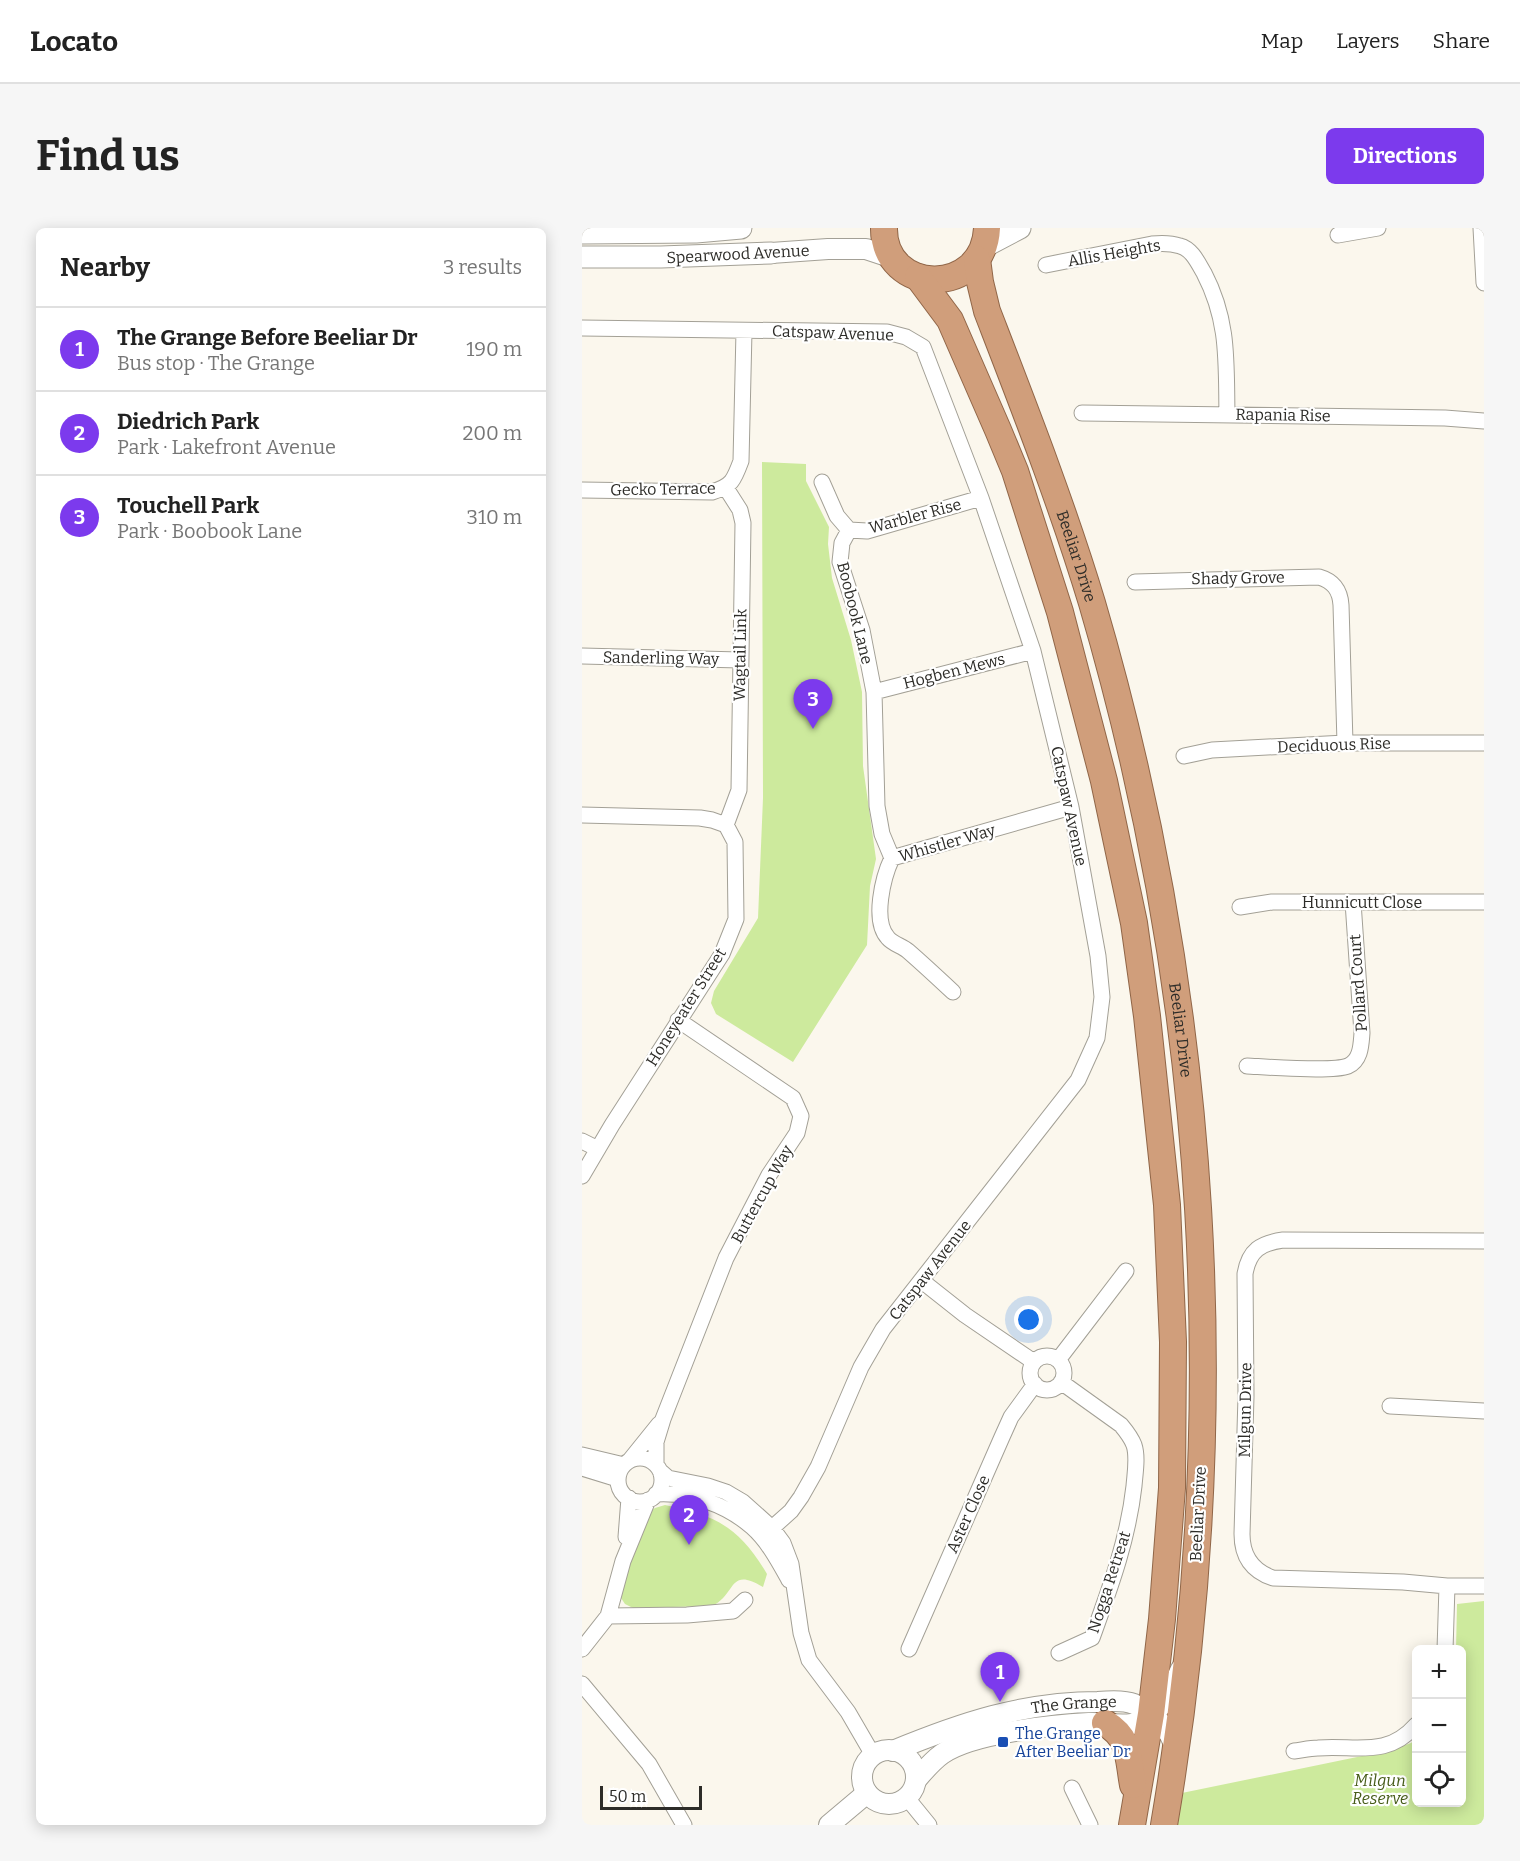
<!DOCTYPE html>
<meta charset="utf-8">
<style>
:root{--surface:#fff;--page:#f6f6f6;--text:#222;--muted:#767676;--line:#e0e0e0;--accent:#7c3aed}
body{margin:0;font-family:Bitter,serif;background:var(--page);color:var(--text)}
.controls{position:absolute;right:18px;bottom:18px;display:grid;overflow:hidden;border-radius:9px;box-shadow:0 3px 15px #0003}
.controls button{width:54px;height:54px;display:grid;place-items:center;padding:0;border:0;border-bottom:2px solid var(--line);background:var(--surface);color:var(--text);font:30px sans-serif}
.scale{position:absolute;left:18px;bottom:15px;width:102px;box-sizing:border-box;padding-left:6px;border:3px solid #2d2c28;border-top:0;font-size:16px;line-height:21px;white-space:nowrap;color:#2d2c28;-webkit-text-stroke:4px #fff;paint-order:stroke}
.you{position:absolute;left:447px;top:1092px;width:21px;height:21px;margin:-15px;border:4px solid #fff;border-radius:50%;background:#1a73e8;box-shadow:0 0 0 9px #1a73e833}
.badge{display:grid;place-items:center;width:39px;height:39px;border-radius:50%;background:var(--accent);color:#fff;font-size:20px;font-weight:700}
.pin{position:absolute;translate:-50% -50px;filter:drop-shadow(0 2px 3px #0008)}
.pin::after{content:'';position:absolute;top:32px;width:21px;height:18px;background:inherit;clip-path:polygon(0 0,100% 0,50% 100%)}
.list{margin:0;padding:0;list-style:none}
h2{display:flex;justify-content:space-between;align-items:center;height:78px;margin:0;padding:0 24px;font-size:26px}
h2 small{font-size:20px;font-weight:400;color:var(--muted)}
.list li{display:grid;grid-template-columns:39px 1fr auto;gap:18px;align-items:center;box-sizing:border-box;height:84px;padding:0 24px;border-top:2px solid var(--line)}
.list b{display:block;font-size:22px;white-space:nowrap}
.list p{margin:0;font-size:20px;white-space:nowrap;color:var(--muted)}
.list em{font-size:20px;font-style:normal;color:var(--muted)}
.icon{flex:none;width:33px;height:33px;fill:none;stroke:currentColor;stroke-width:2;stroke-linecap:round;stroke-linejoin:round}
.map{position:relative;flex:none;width:902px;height:1597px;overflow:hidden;border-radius:9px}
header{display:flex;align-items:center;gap:36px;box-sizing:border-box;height:84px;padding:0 30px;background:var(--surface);border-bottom:2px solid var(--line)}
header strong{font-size:28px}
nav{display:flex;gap:33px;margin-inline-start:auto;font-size:21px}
.intro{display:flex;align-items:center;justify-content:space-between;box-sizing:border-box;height:144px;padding:0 36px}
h1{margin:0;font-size:42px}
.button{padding:15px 27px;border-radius:9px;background:var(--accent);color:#fff;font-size:21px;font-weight:700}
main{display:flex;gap:36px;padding:0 36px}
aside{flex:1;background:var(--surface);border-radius:9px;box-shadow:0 3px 15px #0003}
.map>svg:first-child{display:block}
.green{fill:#cdea9d}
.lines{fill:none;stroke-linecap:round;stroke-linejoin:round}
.minor-casing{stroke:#a3a096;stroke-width:17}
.tertiary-casing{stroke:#a3a096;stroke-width:22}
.secondary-casing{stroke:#a3a096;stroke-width:23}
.trunk-casing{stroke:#906648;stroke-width:28}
.minor{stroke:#fff;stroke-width:15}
.tertiary{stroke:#fff;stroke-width:20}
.secondary{stroke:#fff;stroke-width:21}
.trunk{stroke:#d09e7b;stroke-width:26}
.transit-dot{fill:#1a4fb4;stroke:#fff;stroke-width:2}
.labels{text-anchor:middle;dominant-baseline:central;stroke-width:4.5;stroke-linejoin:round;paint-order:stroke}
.street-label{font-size:16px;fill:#2d2c28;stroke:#fff}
.transit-label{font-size:16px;fill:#164399;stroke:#fff;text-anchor:start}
.park-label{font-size:16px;font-style:italic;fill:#475c19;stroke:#fff}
</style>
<header>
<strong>Locato</strong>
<nav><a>Map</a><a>Layers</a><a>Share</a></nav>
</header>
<div class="intro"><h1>Find us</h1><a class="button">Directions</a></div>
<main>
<aside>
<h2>Nearby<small>3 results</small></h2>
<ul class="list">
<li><span class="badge">1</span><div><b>The Grange Before Beeliar Dr</b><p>Bus stop · The Grange</p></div><em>190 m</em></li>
<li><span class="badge">2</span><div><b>Diedrich Park</b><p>Park · Lakefront Avenue</p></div><em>200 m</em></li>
<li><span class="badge">3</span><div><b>Touchell Park</b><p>Park · Boobook Lane</p></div><em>310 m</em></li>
</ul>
</aside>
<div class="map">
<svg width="902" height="1597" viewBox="0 0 902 1597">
<rect width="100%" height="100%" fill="#fbf7ed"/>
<path class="green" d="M180 234 224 236V253L247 299 246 316 250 350 269 412 280 464 281 538 294 631 288 658 285 717 211 834 134 786 129 775 132 763 176 690 181 570Z
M83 1277C134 1287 158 1300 185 1346L181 1359C146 1338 155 1366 130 1378L51 1380 43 1376 39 1370 60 1289 73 1280Z
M902 1373V1597H590L595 1566 809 1522 829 1515 834 1510V1574H880V1422L874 1421 875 1376Z"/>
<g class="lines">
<defs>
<path id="minor" d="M899 0 902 55
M756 7 796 0
M464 37 570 16C579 15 589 15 598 18 610 21 616 35 622 45 647 93 644 133 645 186
M0 100 305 104 324 109 341 119 399 270 451 423 489 579 516 728 520 769 515 810 496 852 301 1101 279 1139 236 1239 219 1269 209 1283 180 1309
M500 185 863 190 902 193
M240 254 255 288 267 302 260 315 258 334 280 402 292 464 295 578 300 606 310 630
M0 262 130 264C150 258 152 252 159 233L162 103
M267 302 285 303 399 270
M553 354 737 349C751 353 758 362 759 377L763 515
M0 428 158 432
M292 464 451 423
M602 528 630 522 763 515H902
M0 587 118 590 130 592 144 597 153 614 154 691 140 726 30 897 0 948
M144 597 157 562 161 295 158 282 144 260
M658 679 690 674H902
M371 764C356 750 341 736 326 723 320 718 311 716 306 710 290 693 301 649 310 630L489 579
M665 838C685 839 751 844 766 838 779 832 779 817 780 805L771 674
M0 913 16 921
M902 1013 701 1012C679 1015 667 1022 663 1046L664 1168 660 1306C660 1328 670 1343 691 1350L821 1354 865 1358H902
M340 1053 383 1087 452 1134
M448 1145a17 17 0 1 1 34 0a17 17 0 1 1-34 0Z
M476 1132 544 1043
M808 1178 902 1183
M0 1227 42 1237
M36 1252a22 22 0 1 1 44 0a22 22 0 1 1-44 0Z
M48 1232 77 1196
M74 1237V1214L81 1191 144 1030 187 947 215 905 219 888 211 870 96 792
M0 1240 36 1251
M78 1243 86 1250 126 1258 144 1264 161 1274 190 1300 201 1315 209 1336 219 1405 227 1432 266 1484 291 1527
M74 1266C108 1264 144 1276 170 1299 186 1313 197 1334 207 1352
M44 1309 47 1270
M26 1388 105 1387 151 1383 163 1372
M0 1421 26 1388 41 1333 66 1272
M327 1421 420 1209 429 1189 453 1156
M863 1422 865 1358
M477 1425 510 1410C528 1360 546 1312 552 1258 553 1245 556 1229 552 1217 549 1209 544 1203 539 1197L479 1154
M0 1456 67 1536 102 1597
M712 1523C720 1522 728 1520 736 1520 775 1517 805 1530 834 1497
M490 1560 508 1597
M325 1570 347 1597"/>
<g id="tertiary">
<path d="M189 25 246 21H284L311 30"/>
<circle cx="307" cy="1549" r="27"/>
<path id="s1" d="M311 1523C379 1495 441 1474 516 1474 526 1473 542 1472 552 1476 572 1485 588 1501 594 1522"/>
<path d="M334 1552C342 1543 350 1533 360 1526 390 1505 470 1497 507 1495 523 1494 543 1500 558 1494 580 1485 590 1461 599 1441"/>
<path d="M247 1597 285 1565"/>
</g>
<path id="secondary" d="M0 5 114 4 159 0
M402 19 438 0
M0 29H79L189 25"/>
<g id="trunk">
<path d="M302 0C301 67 402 70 405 0"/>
<path id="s2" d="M395 31 398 54 405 83C442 179 480 276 510 375 627 773 652 1188 582 1597"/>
<path d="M336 49 368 92 416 202 433 243 478 384 522 553 552 695 565 788 585 977 591 1114 590 1260 580 1391 569 1486 550 1597"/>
<path d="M523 1495C549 1510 546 1531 551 1557"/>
</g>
</defs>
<use href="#minor" class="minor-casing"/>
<use href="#tertiary" class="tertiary-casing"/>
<use href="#secondary" class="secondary-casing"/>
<use href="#trunk" class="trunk-casing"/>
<use href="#minor" class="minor"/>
<use href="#tertiary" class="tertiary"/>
<use href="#secondary" class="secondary"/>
<use href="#trunk" class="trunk"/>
</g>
<rect class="transit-dot" x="415" y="1508" width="12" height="12" rx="3"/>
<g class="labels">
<g class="street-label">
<text transform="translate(532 25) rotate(-10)">Allis Heights</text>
<text transform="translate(156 26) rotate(-3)">Spearwood Avenue</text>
<text transform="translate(251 105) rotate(2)">Catspaw Avenue</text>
<text transform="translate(701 187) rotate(1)">Rapania Rise</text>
<text transform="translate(81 261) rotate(-1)">Gecko Terrace</text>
<text transform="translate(333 288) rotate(-15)">Warbler Rise</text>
<text stroke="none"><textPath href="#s2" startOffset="314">Beeliar Drive</textPath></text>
<text transform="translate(656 350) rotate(-1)">Shady Grove</text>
<text transform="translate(273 385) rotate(76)">Boobook Lane</text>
<text transform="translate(158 427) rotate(-89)">Wagtail Link</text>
<text transform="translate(79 430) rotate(1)">Sanderling Way</text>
<text transform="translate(372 443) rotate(-14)">Hogben Mews</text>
<text transform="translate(752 517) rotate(-2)">Deciduous Rise</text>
<text transform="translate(487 578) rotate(78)">Catspaw Avenue</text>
<text transform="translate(365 615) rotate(-16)">Whistler Way</text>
<text x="780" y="674">Hunnicutt Close</text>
<text transform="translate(776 755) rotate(-94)">Pollard Court</text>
<text transform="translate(104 779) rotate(-58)">Honeyeater Street</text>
<text stroke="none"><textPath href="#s2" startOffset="800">Beeliar Drive</textPath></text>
<text transform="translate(180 966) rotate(-61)">Buttercup Way</text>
<text transform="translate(348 1042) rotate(-52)">Catspaw Avenue</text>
<text transform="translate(663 1182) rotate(-89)">Milgun Drive</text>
<text transform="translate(386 1286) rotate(-66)">Aster Close</text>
<text transform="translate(616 1286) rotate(-87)">Beeliar Drive</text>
<text transform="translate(527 1354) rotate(-72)">Nogga Retreat</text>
<text stroke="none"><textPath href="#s1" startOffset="188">The Grange</textPath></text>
</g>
<g class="transit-label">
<text x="433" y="1505">The Grange<tspan x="433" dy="18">After Beeliar Dr</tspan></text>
</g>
<g class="park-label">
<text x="798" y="1552">Milgun<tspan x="798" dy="18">Reserve</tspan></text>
</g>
</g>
</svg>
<div class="controls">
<button>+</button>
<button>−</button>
<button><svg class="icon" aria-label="locate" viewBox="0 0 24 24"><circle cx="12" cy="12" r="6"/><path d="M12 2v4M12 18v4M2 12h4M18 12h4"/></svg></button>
</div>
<div class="scale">50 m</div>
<div class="you"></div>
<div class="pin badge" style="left:418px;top:1474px">1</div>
<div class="pin badge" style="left:107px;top:1317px">2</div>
<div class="pin badge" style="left:231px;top:501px">3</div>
</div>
</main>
